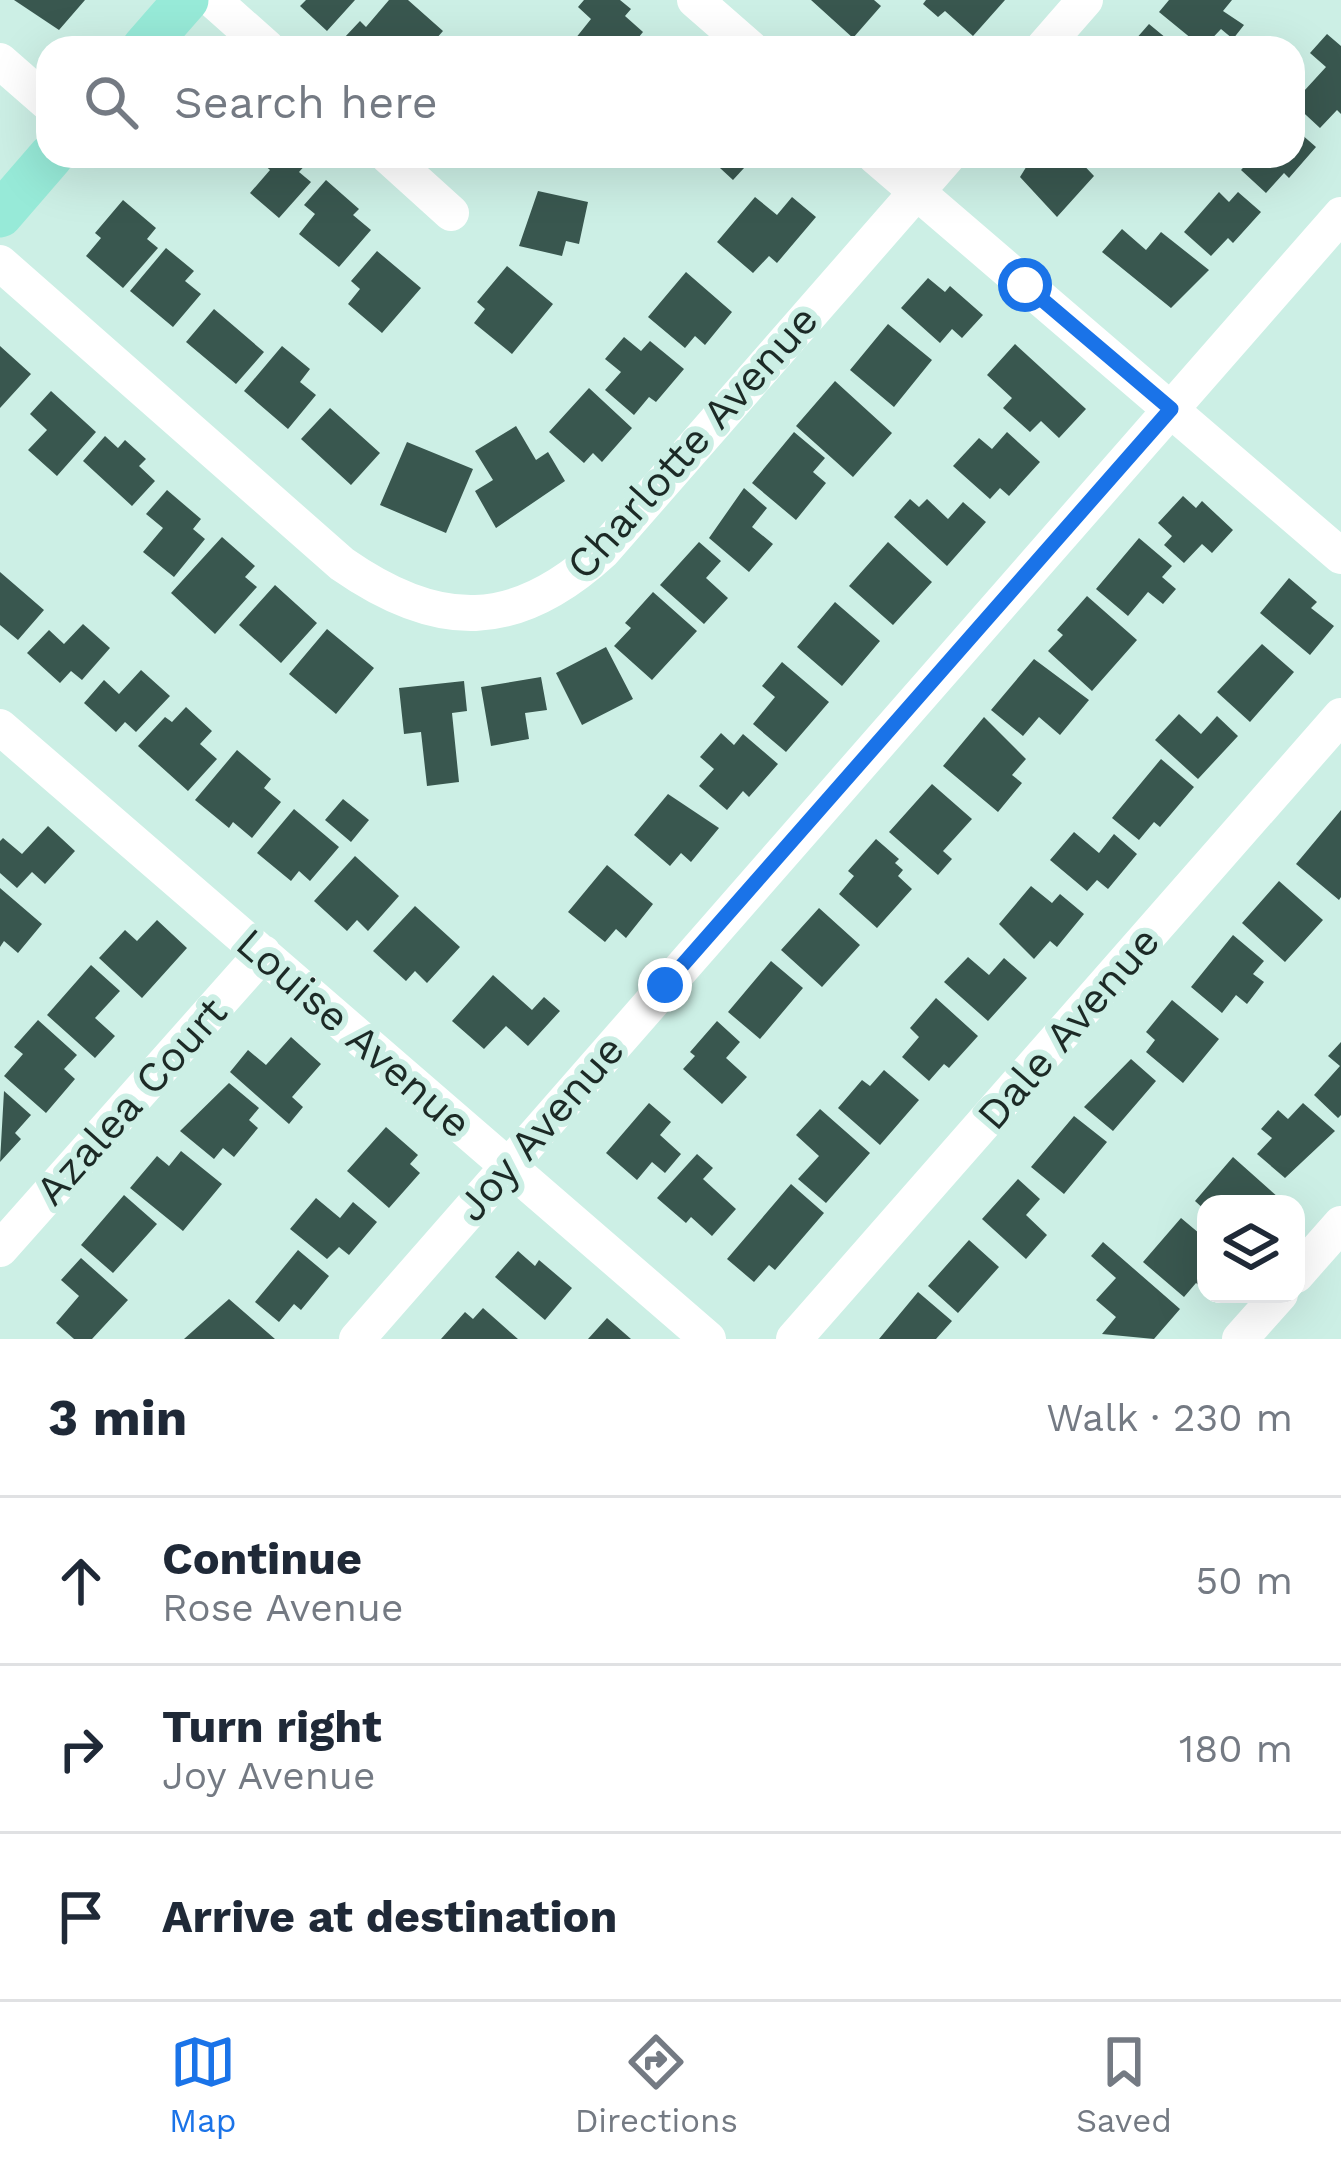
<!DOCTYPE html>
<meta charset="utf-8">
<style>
:root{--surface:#fff;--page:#f2f2f3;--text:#1f2937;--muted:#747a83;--line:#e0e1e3;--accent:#1a73e8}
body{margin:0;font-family:"Work Sans",sans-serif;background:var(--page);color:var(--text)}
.controls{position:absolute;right:36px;bottom:36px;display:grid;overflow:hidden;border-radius:24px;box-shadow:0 12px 48px #0002}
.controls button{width:108px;height:108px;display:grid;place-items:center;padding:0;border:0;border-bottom:3px solid var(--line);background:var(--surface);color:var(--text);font:60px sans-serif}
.stop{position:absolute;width:36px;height:36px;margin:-27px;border:9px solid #1a73e8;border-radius:50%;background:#fff}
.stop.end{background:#1a73e8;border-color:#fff;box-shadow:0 3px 12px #0008}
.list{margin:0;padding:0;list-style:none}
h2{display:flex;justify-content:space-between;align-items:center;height:156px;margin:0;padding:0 48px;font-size:51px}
h2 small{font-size:39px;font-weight:400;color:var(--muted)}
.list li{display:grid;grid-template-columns:78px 1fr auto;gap:36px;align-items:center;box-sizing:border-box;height:168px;padding:0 48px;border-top:3px solid var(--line)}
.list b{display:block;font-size:45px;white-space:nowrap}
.list p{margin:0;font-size:39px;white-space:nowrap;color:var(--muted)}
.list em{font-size:39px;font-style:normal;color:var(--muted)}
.icon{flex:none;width:66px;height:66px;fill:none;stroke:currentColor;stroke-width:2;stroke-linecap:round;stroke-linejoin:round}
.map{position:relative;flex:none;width:1341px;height:1339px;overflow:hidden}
.search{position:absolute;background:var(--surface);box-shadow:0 12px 48px #0002;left:36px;right:36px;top:36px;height:132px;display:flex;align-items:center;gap:30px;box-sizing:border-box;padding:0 42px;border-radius:36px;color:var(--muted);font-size:45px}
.sheet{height:660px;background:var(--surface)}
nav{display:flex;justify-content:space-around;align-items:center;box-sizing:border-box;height:168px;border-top:3px solid var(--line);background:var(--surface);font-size:33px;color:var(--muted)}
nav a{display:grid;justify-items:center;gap:6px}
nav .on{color:var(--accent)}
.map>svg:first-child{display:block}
.building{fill:#39574f}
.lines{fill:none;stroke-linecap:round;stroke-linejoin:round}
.minor{stroke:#fff;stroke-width:36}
.major{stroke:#97ead8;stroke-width:45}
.route{stroke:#1a73e8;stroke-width:15}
.labels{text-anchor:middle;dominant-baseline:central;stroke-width:12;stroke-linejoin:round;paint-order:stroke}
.street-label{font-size:42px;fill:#1c2a26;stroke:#ccefe5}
</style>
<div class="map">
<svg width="1341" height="1339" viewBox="0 0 1341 1339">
<rect width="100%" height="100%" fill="#ccefe5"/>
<path class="building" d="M14 0H85L59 30Z
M306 0H355L327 31 300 6Z
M389 0H408L443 31 428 48H355L344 38 360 21 366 27Z
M584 0H620L631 9 625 16 643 32 630 48H586L575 39 591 19 578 7Z
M811 0H874L881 6 853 38Z
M926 0H1005L973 36 945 11 938 17 923 4Z
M1169 0H1232L1223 11 1244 25 1233 39 1221 29 1203 48 1159 12Z
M1149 24 1172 43 1168 48H1128Z
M1327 34 1341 46V114L1337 110 1320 128 1293 103 1326 67 1310 53Z
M1293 127 1316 147 1289 178 1284 173 1266 193 1241 170 1254 156H1293Z
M254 156H301L308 162 299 172 311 182 279 218 250 193 270 170Z
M707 156H755L733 180Z
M1033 156H1075L1094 176 1057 217 1020 177Z
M326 180 359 209 353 215 371 230 339 267 299 234 315 214 304 205Z
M538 191 588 202 579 244 566 241 562 256 519 246Z
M1219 192 1229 202 1238 192 1261 212 1233 243 1228 238 1211 256 1184 232Z
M755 197 777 215 792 197 816 217 777 263 769 256 753 273 717 242Z
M123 200 156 228 147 239 158 248 123 288 86 256 101 238 95 233Z
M1122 229 1146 250 1161 232 1209 270 1171 308 1102 252Z
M166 248 194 271 185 281 201 294 173 327 130 291Z
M377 251 421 288 382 333 348 304 360 289 351 281Z
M507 266 553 304 512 354 474 323 485 309 477 302Z
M686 272 732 312 705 345 695 336 685 348 648 317Z
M928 278 945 292 950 286 983 315 962 338 952 329 940 343 901 308Z
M214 309 264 352 236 384 186 342Z
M888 324 932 360 894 407 850 370Z
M624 337 641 351 650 341 684 369 656 402 649 397 634 415 605 390 621 372 605 359Z
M1015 344 1086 409 1059 438 1041 421 1030 432 1003 408 1012 398 987 375Z
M0 346 31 374 0 408Z
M282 346 310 369 300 382 316 395 288 429 244 391Z
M835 381 892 433 853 477 796 426Z
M589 388 632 428 602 462 593 453 584 463 549 432Z
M51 391 96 432 57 476 28 450 47 430 30 414Z
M330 408 380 453 351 485 301 439Z
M516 426 536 460 548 452 565 481 496 528 475 491 493 480 475 451Z
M794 432 825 458 813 472 826 483 796 520 752 483Z
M1007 432 1040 462 1009 496 1000 488 990 499 953 466 979 438 992 449Z
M105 436 118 448 125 440 146 459 139 466 155 481 132 506 83 461Z
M407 442 473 469 446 533 380 505Z
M744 488 767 508 752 527 773 544 749 572 709 538Z
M167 490 201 519 193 529 205 539 174 577 143 552 163 528 146 514Z
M1183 496 1196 508 1202 501 1233 530 1212 553 1202 544 1184 563 1164 545 1172 536 1158 523Z
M910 499 919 507 927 499 948 519 963 502 986 522 947 566 894 517Z
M222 537 255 566 245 577 257 587 215 634 171 593Z
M1139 538 1172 566 1162 577 1176 589 1163 604 1148 592 1128 616 1096 589Z
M699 542 721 561 706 578 728 598 704 624 660 585Z
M888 542 932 582 893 625 849 586Z
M0 572 44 610 18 640 0 625Z
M1289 578 1317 602 1311 608 1334 626 1310 655 1260 613Z
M275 585 317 623 281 663 239 625Z
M653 592 697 631 652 680 614 646 631 628 625 623Z
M1087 596 1137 640 1092 691 1048 651 1063 635 1057 630Z
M835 602 880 641 842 686 797 647Z
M83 624 110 648 82 680 71 671 60 683 27 653 49 630 64 644Z
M327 629 374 668 336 714 289 674Z
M1262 644 1294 672 1250 722 1217 692Z
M606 647 633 699 582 725 556 673Z
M1034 659 1089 700 1060 735 1039 717 1023 736 991 710Z
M782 662 829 702 786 752 753 724 775 697 762 686Z
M141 670 170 696 136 732 125 722 116 732 84 703 104 680 119 694Z
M541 677 547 710 525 713 529 739 491 746 481 687Z
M464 681 467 711 452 713 459 782 427 786 421 732 404 734 399 688Z
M186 707 212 731 200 744 217 759 188 791 138 746 165 717 172 722Z
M1179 714 1201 734 1217 716 1238 736 1198 779 1155 740Z
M984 717 1026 759 1012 775 1022 783 998 812 943 766Z
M721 733 734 745 743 734 778 764 749 797 743 791 727 810 699 786 714 769 700 757Z
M237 750 271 779 264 788 281 802 252 838 233 822 229 828 195 800Z
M1161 759 1194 787 1160 827 1154 822 1139 840 1112 818Z
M932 784 972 819 943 851 952 859 938 875 889 832Z
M668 794 719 828 691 862 681 853 670 866 634 835Z
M343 799 369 820 351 842 325 820Z
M294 809 339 847 310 881 299 871 291 881 257 853Z
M1341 810V897L1339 900 1296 864Z
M48 826 75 851 45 884 32 872 17 888 0 873V841L3 838 22 854Z
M1074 832 1099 853 1114 834 1137 854 1108 889 1097 880 1087 891 1050 860Z
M876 839 899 859 895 863 903 870 898 876 912 889 877 928 839 894 854 876 848 871Z
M355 856 399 896 368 931 357 920 347 931 314 901Z
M607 865 653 904 626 938 616 929 605 942 568 912Z
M1279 881 1323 920 1285 962 1242 923Z
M1031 886 1052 903 1060 894 1084 914 1057 947 1050 941 1034 959 999 924Z
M0 888 42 924 18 953 4 941 0 947Z
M415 906 460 947 427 983 415 971 406 981 373 951Z
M819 908 860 945 822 987 781 950Z
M157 920 187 948 142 998 99 958 125 930 137 941Z
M1233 935 1264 961 1253 974 1264 982 1247 1004 1236 995 1222 1013 1191 987Z
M968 957 989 975 1004 958 1027 978 988 1021 944 982Z
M771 961 803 988 760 1039 728 1012Z
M91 965 120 991 95 1018 115 1036 95 1058 47 1015Z
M493 975 532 1010 544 997 560 1011 528 1046 506 1026 484 1049 452 1021Z
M936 998 978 1036 949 1068 944 1064 929 1081 902 1057 919 1037 910 1028Z
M1172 1000 1219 1039 1183 1083 1146 1052 1155 1040 1146 1032Z
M38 1020 77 1055 64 1069 75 1079 46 1113 4 1076 23 1054 14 1047Z
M717 1021 740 1042 726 1058 747 1077 722 1104 683 1069 695 1056 690 1052Z
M291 1037 321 1064 292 1097 303 1107 289 1124 230 1072 248 1050 266 1065Z
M1341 1042V1115L1338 1118 1314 1095 1340 1066 1328 1056Z
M1131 1059 1156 1081 1113 1131 1084 1107Z
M884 1070 919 1100 880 1145 838 1108 862 1080 870 1086Z
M229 1083 259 1108 249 1120 258 1128 234 1157 223 1148 214 1159 180 1131Z
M4 1091 31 1115 15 1133 21 1139 0 1162Z
M649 1103 671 1122 660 1135 681 1154 665 1173 652 1162 637 1180 606 1153Z
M1303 1103 1335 1131 1285 1178 1257 1154 1272 1138 1261 1129 1278 1110 1288 1119Z
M820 1109 870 1153 826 1203 798 1179 819 1156 796 1135Z
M1074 1116 1107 1142 1064 1194 1031 1167Z
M386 1127 418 1155 410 1164 420 1173 389 1208 347 1171Z
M181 1151 222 1184 183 1231 130 1188 157 1156 169 1166Z
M697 1154 713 1168 703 1179 736 1209 712 1236 691 1217 686 1223 657 1198Z
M1233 1157 1279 1198 1274 1204H1206V1211L1195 1201Z
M1018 1179 1040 1199 1026 1215 1047 1235 1026 1259 982 1219Z
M791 1184 824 1213 775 1270 769 1265 754 1282 727 1259Z
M124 1195 157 1224 113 1273 81 1245Z
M316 1198 340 1218 353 1202 377 1222 349 1255 339 1247 327 1259 290 1229Z
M1181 1218 1206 1239V1282L1201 1287 1196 1283 1184 1297 1143 1262Z
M969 1240 999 1267 958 1313 928 1286Z
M1103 1242 1180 1309 1154 1339 1102 1334 1116 1317 1096 1300 1116 1278 1091 1256Z
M298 1250 329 1276 301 1310 294 1304 279 1322 255 1302Z
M518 1251 535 1266 539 1260 572 1288 545 1320 495 1277Z
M81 1258 128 1300 92 1339H74L56 1323 79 1296 61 1280Z
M918 1292 952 1321 936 1339H879Z
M229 1299 275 1339H184Z
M483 1308 518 1339H441L465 1312 473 1319Z
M607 1318 631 1339H588Z"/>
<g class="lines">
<path class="minor" d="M213 0 267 48
M695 0 750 48
M1043 48 1085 0
M0 61 48 103
M388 156 451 213
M875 156 1341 556
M0 263 342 564C438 631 515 632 603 551L948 156
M0 727 708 1339
M0 1249 263 953
M1296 1275 1341 1224
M357 1339 1341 215
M794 1339 1341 716
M1240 1339 1280 1294"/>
<path class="major" d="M144 48 186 0
M0 215 51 156"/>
</g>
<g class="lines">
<path class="route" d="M665 985 1171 409 1025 285"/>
</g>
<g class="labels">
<g class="street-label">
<text transform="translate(692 442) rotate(-48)">Charlotte Avenue</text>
<text transform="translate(1068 1028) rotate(-49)">Dale Avenue</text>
<text transform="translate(354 1033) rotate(41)">Louise Avenue</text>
<text transform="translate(131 1101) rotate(-48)">Azalea Court</text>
<text transform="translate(540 1128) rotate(-49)">Joy Avenue</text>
</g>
</g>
</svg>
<div class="controls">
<button><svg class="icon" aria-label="layers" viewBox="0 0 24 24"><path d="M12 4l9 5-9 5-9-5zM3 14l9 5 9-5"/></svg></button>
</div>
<div class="stop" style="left:1025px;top:285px"></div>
<div class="stop end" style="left:665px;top:985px"></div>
<div class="search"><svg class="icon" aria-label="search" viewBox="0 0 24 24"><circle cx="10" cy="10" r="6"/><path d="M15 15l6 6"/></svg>Search here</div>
</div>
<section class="sheet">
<h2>3 min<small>Walk · 230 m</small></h2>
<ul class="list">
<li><svg class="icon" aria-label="ahead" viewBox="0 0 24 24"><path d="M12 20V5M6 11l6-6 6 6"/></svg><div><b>Continue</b><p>Rose Avenue</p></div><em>50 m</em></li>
<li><svg class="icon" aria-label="right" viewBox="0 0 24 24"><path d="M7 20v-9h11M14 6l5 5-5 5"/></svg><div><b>Turn right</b><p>Joy Avenue</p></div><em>180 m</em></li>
<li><svg class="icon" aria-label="arrive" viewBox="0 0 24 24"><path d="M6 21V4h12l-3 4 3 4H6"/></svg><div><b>Arrive at destination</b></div></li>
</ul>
</section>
<nav>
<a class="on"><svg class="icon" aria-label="map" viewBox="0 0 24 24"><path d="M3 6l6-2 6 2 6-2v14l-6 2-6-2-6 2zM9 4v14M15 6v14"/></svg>Map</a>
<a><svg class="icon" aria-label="directions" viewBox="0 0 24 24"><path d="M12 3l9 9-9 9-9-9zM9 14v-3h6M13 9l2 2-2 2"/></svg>Directions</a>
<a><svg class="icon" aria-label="saved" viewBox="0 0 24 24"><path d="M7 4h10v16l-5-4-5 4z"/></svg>Saved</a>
</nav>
